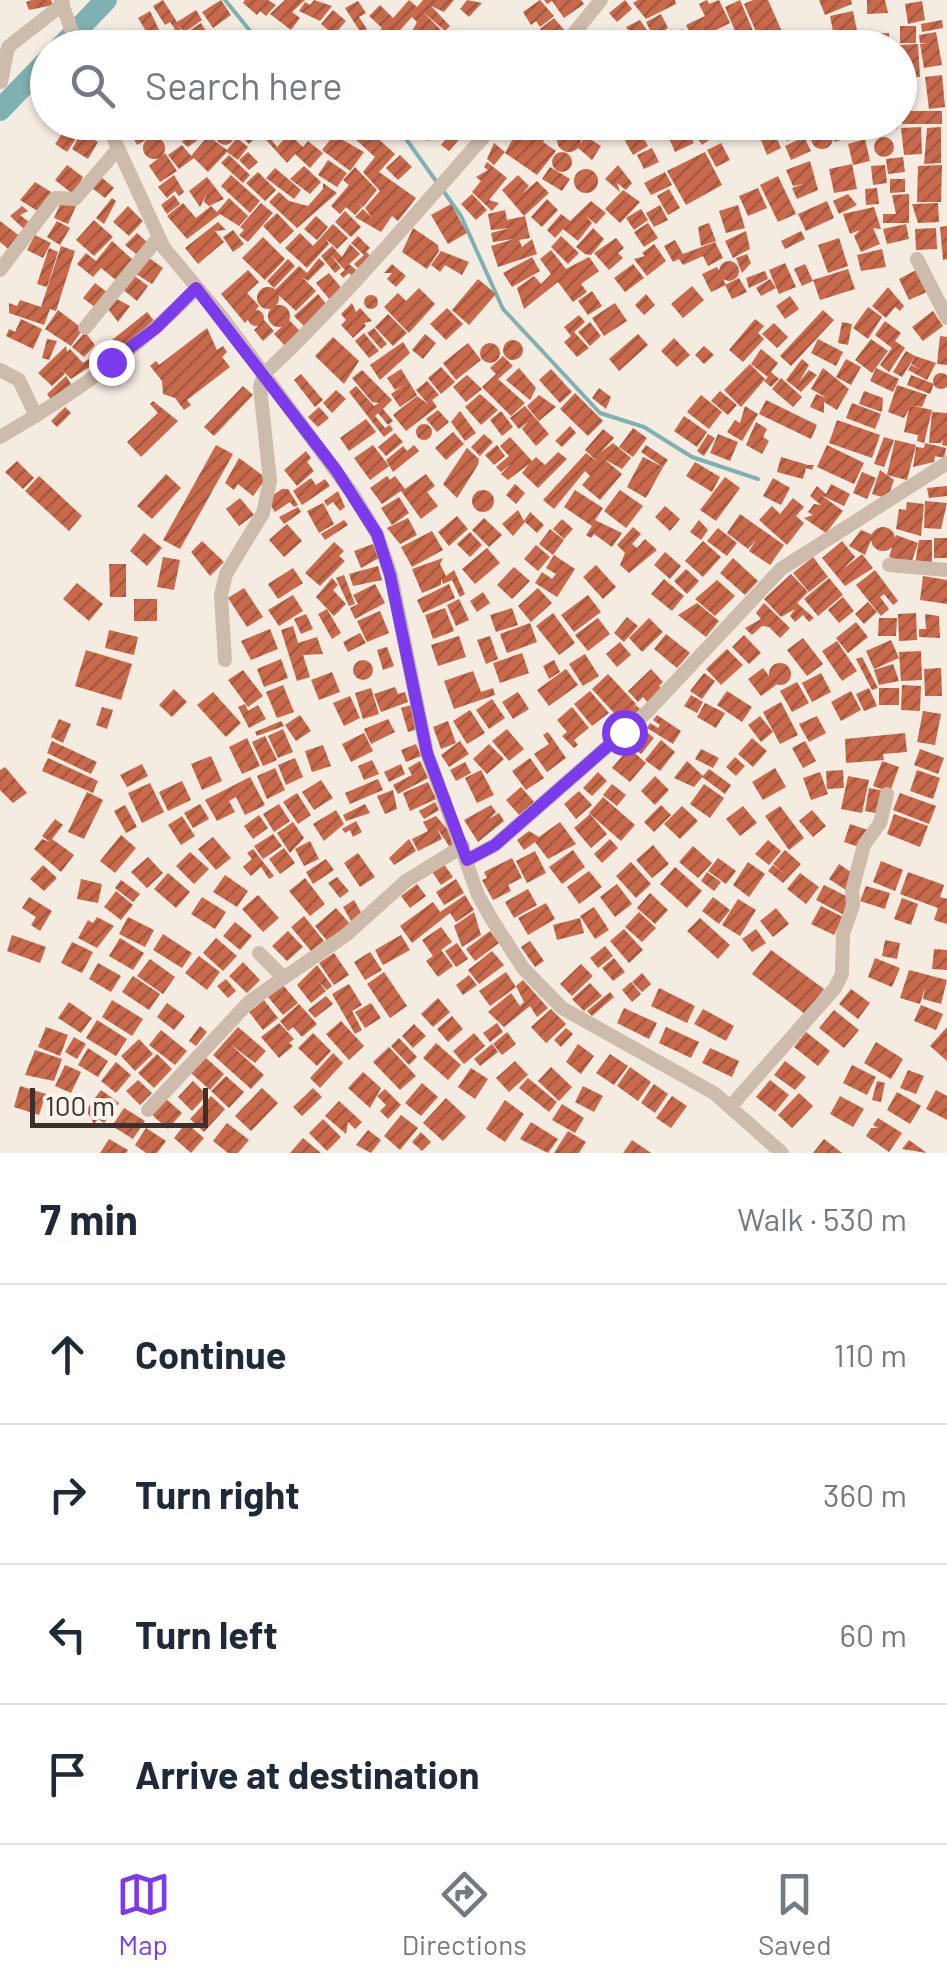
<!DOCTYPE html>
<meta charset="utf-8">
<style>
:root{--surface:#fff;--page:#f6f6f7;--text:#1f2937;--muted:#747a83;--line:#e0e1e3;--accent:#7c3aed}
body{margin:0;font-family:Barlow,sans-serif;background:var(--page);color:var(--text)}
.scale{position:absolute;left:30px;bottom:25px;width:178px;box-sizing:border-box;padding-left:10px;border:5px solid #3b302b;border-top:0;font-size:28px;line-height:35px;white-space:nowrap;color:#3b302b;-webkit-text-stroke:8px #fbf5ee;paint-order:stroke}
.stop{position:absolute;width:30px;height:30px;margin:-22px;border:8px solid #7c3aed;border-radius:50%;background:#fff}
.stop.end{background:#7c3aed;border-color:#fff;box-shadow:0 2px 10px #0008}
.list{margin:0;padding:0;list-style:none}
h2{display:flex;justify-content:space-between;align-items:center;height:130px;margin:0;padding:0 40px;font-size:42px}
h2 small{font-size:32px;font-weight:400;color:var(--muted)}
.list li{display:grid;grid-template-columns:65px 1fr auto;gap:30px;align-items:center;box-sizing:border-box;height:140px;padding:0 40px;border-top:2px solid var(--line)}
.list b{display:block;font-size:38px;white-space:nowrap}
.list em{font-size:32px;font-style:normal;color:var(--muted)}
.icon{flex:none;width:55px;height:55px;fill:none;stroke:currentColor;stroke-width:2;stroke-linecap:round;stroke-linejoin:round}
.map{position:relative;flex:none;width:947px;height:1153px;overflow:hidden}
.search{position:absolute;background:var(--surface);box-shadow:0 2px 8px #0004;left:30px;right:30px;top:30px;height:110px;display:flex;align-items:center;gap:25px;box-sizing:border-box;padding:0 35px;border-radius:55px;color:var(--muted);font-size:38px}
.sheet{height:690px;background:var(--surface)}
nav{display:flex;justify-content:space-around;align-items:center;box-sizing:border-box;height:140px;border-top:2px solid var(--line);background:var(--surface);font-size:28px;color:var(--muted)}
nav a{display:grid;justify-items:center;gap:5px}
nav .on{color:var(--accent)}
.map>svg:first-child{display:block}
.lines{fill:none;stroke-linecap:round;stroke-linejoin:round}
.stream{stroke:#7fb0b2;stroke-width:4}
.river{stroke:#7fb0b2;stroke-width:22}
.building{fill:url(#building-hatch)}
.street{stroke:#cdbbac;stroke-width:14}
.route{stroke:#7c3aed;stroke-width:12}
</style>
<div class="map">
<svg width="947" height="1153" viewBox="0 0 947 1153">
<defs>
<pattern id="building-hatch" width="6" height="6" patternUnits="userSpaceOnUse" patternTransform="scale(2.5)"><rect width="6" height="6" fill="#c8694b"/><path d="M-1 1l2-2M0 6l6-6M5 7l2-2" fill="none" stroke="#a4573f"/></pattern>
</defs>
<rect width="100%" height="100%" fill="#f4ebe1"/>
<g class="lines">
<path class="stream" d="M225 0 264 48
M394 122 436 181
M442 189 461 216 503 309 600 413 644 427 692 457 758 479"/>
<path class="river" d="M60 48 106 0
M0 110 48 60"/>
</g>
<path class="building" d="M32 0H51L53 5 29 10 26 2Z
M163 0 177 22 196 10 202 20 185 32 178 26 184 34 201 23 210 37 195 48 187 37 178 48H160L151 34 154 42 139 48 134 40 146 31 138 18 150 11 162 36 175 29 170 22 165 25 153 6Z
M221 0 231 15 213 28 202 12Z
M245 0H268L276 5 266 16 260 11 257 15 243 3Z
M285 0H305L292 12 300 18 291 30 270 14Z
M314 0 332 6 320 21 299 11 305 2 310 5Z
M409 0 417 7 423 0H454L444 12 431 6 450 26 445 31 422 11 444 33 437 41 431 35 424 48H403L417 22 412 17 392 39 402 48H386L374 37 382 28 369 16 380 5 393 18Z
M467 0 482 3 469 17 460 9Z
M540 0 554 16 540 27 536 21 531 25 523 12Z
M544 0H581L584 4 564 18 552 1 547 4Z
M625 0 632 9 617 22 609 13Z
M638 0H675L676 4 646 19 633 3Z
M707 0 709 4 719 0 730 23 694 41 686 25 705 16 699 4Z
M740 0 756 38 741 45 725 7Z
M753 0H768L783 34 761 43 744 4Z
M819 0H851L852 4 825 15Z
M867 0H885L888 13 867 14Z
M358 1 366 13 359 17 367 29 361 33 345 8Z
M922 1 925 20 908 24 905 4Z
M333 10 346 21 334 35 321 24Z
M853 11 857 31 834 36 830 16Z
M661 14 668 28 654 38 646 22Z
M554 18 565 31 551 43 540 29Z
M640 20 648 32 636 41 626 27Z
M942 20 943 28 922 32 921 24Z
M900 26H916V43H900Z
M683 29 692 45 675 48 669 38Z
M606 30 621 48H588L592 42Z
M820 32 826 48H796L794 42Z
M936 32 942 65 924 68 920 44 927 43H920L919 35Z
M889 33 890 48H871L870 34Z
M368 34 379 45 354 48Z
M864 34 865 48H846L845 36Z
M918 44 920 77 900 78V45Z
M942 75 945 107 929 109 925 77Z
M900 82H905L908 107 900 108Z
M902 111H942V124H902Z
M70 122H87L67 152 55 144Z
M131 122 152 123 157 133 137 145 126 125Z
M250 122H273L281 132 272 141 277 147 289 134 303 147 308 141 323 153 310 168 295 154 287 163Z
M417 122 438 125 428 141 412 131Z
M705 122H712L719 133 702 145 693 131Z
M715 122H734L739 132 725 139Z
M808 122 811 131 787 141 782 129Z
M810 122H849L853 136 835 142 829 123 813 129Z
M870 122H896L898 128 875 136Z
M458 125 466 132 449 151 441 145Z
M547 125 551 128 543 142 556 151 537 175 505 153 515 135 526 141 535 126 543 130Z
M249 126 258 135 249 144 240 135Z
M364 126 395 154 379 172 416 198 398 221 392 216 381 232 355 217 363 209 372 218 365 208 380 191 363 172 375 157 354 138Z
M811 138a11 11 0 1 1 22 0a11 11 0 1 1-22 0Z
M195 127 205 135 188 147 182 142Z
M921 127 922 154 904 155 901 128Z
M941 127V163L924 164 927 128Z
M216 136a9 9 0 1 1 18 0a9 9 0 1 1-18 0Z
M557 140a12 12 0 1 1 24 0a12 12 0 1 1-24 0Z
M687 128 694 143 675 152 668 136Z
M640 132 648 146 633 155 625 141Z
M81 133 98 142 88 159 72 149Z
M775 134 781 148 767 155 761 140Z
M334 135 364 152 350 171 322 150Z
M208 136 227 150 237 138 248 147 238 160 227 152 208 172 194 158 179 169 168 155 182 145 191 156Z
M585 136 601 146 592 160 578 148Z
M874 147a10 10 0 1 1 20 0a10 10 0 1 1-20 0Z
M143 148a11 11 0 1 1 22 0a11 11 0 1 1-22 0Z
M804 137 811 151 791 160 785 146Z
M865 139 870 161 853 165 848 144Z
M494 143 505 152 494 165 487 159Z
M721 143 730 160 716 167 707 150Z
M652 148 659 162 644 169 637 155Z
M552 162a10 10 0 1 1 20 0a10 10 0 1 1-20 0Z
M248 152 258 162 249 170 239 160Z
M705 152 722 185 686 205 667 171Z
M165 153 177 171 160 182 149 166Z
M229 155 250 175 243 183 221 163Z
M400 155 412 167 398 180 386 168Z
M903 157 905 172 888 174 886 159Z
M328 160 347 173 337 187 318 175Z
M810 161 818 190 797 199 792 188 803 184 793 186 786 170Z
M487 162 507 178 489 200 499 203 492 211 472 192 481 181 476 177 488 170 484 167Z
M852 164 857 189 834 193 829 169Z
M67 165 83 177 74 195 55 180Z
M618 165 632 183 626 190 617 183 620 192 605 179Z
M885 165 887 183 873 185 871 166Z
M942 165 941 202H917L918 166Z
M304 166 321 182 310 194 290 179Z
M355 167 377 190 363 207 358 203 362 207 355 215 346 207 340 214 331 206 349 185 343 180Z
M550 167 570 179 562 191 542 179Z
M275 168 301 190 294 199 266 178Z
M574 181a12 12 0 1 1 24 0a12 12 0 1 1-24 0Z
M258 172 276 190 265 201 246 183Z
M665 172 672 185 651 195 644 183Z
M174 175 184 192 179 196 175 191 167 198 158 187Z
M231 175 260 201 250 213 221 186Z
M518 175 529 186 522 194 537 181 549 193 524 216 502 190Z
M100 176 114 188 105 198 91 187Z
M778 176 796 214 778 222 760 185Z
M207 177 224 199 209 206 204 202 206 195 200 207 189 191Z
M890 179H905V192L890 193Z
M35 182 51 192 39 212 20 200Z
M323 183 337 193 297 228 269 202 279 192 289 201 308 206 323 189Z
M758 188 767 208 748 216 739 196Z
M877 188 879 204 866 205 865 189Z
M669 189 680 208 668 215 657 196Z
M623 190 640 202 620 223 605 209Z
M472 194 487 210 476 220 461 204Z
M848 194 857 205 839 214 833 201Z
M909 194V223H883V214H896L892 195Z
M174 195 180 204 167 214 161 205Z
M112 198 116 201 104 224 96 218Z
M229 198 248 216 239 226 220 214 187 239 167 216 183 203 196 218 211 206 217 212Z
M547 199 558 210 542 227 531 217Z
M62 200 76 206 68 224 54 218Z
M591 201 606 213 596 224 586 216 592 223 578 241 563 229 555 238 547 230 561 214 570 221Z
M827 201 834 218 806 231 798 214Z
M261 203 273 213 248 242 239 235 244 230 240 227Z
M938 203 939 222 918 223 912 204Z
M451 204 467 233 448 244 431 215Z
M660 205 668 220 654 227 646 213Z
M738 205 745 228 726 233 719 211Z
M22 206 28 211 20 215 29 222 24 229 10 216Z
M128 206 143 221 129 236 113 222Z
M874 207 881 229 873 228 880 244 861 252 854 236 860 230 850 234 843 214Z
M641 209 648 220 634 230 626 218Z
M505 210 507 220 525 216 530 238 519 240 522 247 532 239 537 254 498 267 491 246 514 239 493 242 491 233 510 228 491 230 488 214Z
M345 211 361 227 351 237 335 222Z
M277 213 294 231 280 244 263 226Z
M316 216 328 227 317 240 304 229Z
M94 220 113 237 94 256 76 240Z
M0 221 21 237 12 252 0 242Z
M57 221 70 228 60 245 47 237Z
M218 222 226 230 215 231 224 242 198 264 185 248Z
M648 223 658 238 644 247 634 232Z
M709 223 716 241 701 246 698 227Z
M333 224 348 238 337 249 326 239 329 244 307 268 285 248 300 233 313 246Z
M906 224 909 239 887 244 883 229Z
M947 226V259L943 260 940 227Z
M413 228 438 245 439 251 427 269 402 252Z
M593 228 604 239 591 255 585 254 576 247Z
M936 228 937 249 916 250 915 229Z
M233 230 244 244 233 252 223 237Z
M746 231 750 249 733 258 725 241Z
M801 231 805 239 785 249 781 241Z
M137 233 147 242 136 254 125 245Z
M35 235 51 243 43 258 27 250Z
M358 236 370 248 366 252 373 258 361 271 354 264 364 255 351 243Z
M561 236 579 253 568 264 551 247Z
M263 237 285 259 265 280 242 258Z
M616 238 624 248 618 253 623 258 609 270 594 253Z
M839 238 848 266 828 273 818 245Z
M675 240 683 254 715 242 723 258 708 266 703 256 683 265 679 259 673 262 664 246Z
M112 241 132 259 116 280 101 268 93 277 77 264 86 253 96 261Z
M350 244 360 254 349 264 361 274 355 279 349 273 343 278 340 274 345 270 330 254 341 268 335 273 321 256 332 246 342 257Z
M654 244 666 261 647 276 634 259 645 256 642 253Z
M61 246 75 251 56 311 50 309 44 325 9 313V303L17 306 20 300 41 307Z
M49 248 58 252 47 287 37 284Z
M882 249 886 267 861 271 857 255Z
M551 250 566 269 589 257 599 271 581 284 587 292 573 302 558 282 524 309 517 288 534 276 541 284 551 274 540 259Z
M441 251 469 262 462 275 445 265 440 272 431 265Z
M747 254 751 263 742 273 736 258Z
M145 255 163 268 152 284 133 272Z
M532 257 540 271 512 287 503 273Z
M319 258 325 264 308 281 302 277 316 291 296 311 274 291 299 266 307 273Z
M288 259 295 266 274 288 267 281Z
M719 271a10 10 0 1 1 20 0a10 10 0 1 1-20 0Z
M785 263 796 287 779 294 769 270Z
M392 264 406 276 396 287 387 279 392 273H384Z
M633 264 644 278 625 292 614 278Z
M805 264 813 281 802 286 794 269Z
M717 267 726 285 711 292 702 274Z
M848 269 855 289 820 300 813 280Z
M918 269 929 291 909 300 899 279Z
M248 270 259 282 247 293 259 306 245 323 221 294Z
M765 271 768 279 749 288 746 278Z
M329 273 343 290 330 300 316 283Z
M132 274 148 286 137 301 121 288Z
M739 278 747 292 732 299 725 285Z
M478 279 496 294 469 325 452 310Z
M770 279 776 288 761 296 756 288Z
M95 283 108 293 96 308 83 298Z
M692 286 704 300 683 318 671 304Z
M888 287 904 306 900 311 895 307 886 318 872 306Z
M257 298a11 11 0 1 1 22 0a11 11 0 1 1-22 0Z
M419 288 435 304 409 333 384 307 398 293 406 301Z
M592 291 602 306 588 315 578 301Z
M318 294 327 305 305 327 294 316Z
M646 294 655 305 644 315 635 305Z
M364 302a7 7 0 1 1 14 0a7 7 0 1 1-14 0Z
M111 296 130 306 118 322 105 305Z
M790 296 799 309 785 319 776 306Z
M352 303 356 312 360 308 372 321 364 323 366 326 353 338 341 325 346 320 341 314Z
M615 303 627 321 604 336 592 318Z
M268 316a11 11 0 1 1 22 0a11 11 0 1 1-22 0Z
M868 307 882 317 868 339 853 328Z
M447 308 463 324 446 340 430 324Z
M58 310 83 329 71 346 45 329Z
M823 310 834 320 791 366 780 356Z
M248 318a8 8 0 1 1 16 0a8 8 0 1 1-16 0Z
M933 311 943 326 923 341 912 327Z
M147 312 155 322 105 362 102 348Z
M388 314 407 333 393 346 375 327Z
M579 315 585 322 574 332 589 348 577 357 564 342 571 336 564 327Z
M21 319 42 329 33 349 6 336 9 329 15 332Z
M755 319 764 326 758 333 764 339 743 362 729 350Z
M264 320 274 331 263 341 254 330Z
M289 320 302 333 287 348 274 334Z
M885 321 901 333 895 341 905 348 889 372 880 365 892 348 875 335Z
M590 322 601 336 590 346 578 332Z
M842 322 852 324 848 345 838 343Z
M774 323 788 337 777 348 762 334Z
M207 328 217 350 223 346 227 352 222 357 230 367 187 400 191 405 184 410 175 398 163 394 162 381 150 366 156 361 159 365Z
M374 328 387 344 381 349 367 333Z
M85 332 95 345 84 357 72 347Z
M364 333 379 351 369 358 355 341Z
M425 334 436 343 423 359 412 350Z
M638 334 648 345 619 371 609 359Z
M940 336 947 337V365L937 364Z
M333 337 359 361 344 384 315 356Z
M674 338 690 355 677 367 661 351Z
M47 339 57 341 49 360 42 358Z
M818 339 843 352 836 366 811 353Z
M871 339 888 351 872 373 855 360Z
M503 350a10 10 0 1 1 20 0a10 10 0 1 1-20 0Z
M403 342 410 353 380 380 370 365Z
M480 353a10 10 0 1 1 20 0a10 10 0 1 1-20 0Z
M468 343 481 360 456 380 443 363Z
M66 346 67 352 70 349 83 363 89 359 91 366 71 379 61 369 65 374 52 386 38 373Z
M704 346 714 355 704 364 695 355Z
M761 349 778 363 771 372 779 379 771 387 764 381 768 377 751 364Z
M906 351 915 356 902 377 893 372Z
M503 356 513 366 498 379 525 403 511 416 482 387 496 374 490 368Z
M915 356 936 363 927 380 908 370 911 365 921 370 911 364Z
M802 359 809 365 799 382 809 370 817 375 801 392 786 380Z
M846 359 861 367 851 385 836 377Z
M750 364 765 379 741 407 724 390Z
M441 367 455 382 441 394 428 378Z
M519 368 536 388 530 400 506 380Z
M823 368 849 389 837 410 824 402V413L810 407 816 394 827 398 811 389Z
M876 368 899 379 893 392 870 381Z
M401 369 417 395 400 407 391 394 404 385 395 390 387 378Z
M551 369 572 392 560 403 539 380Z
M362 370 392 400 383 409 393 421 388 425 378 413 375 416 385 428 390 425 393 430 384 437 349 392 356 386 374 406 379 403 372 402 352 378Z
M933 381a8 8 0 1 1 16 0a8 8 0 1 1-16 0Z
M301 374 323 400 315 407 294 380Z
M467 375 482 389 466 402 453 387Z
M911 375 934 384 930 394 907 385Z
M66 376 73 387 51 400 47 394Z
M781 378 802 397 793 407 772 389Z
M427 381 439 395 432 400 437 407 406 431 393 415 417 396 428 404 416 390Z
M897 385 927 395 922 407 909 405 932 410 924 443 917 441 918 435 904 432 909 409 904 418 888 412Z
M243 386 253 395 214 436 204 427Z
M599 388 611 397 606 409 592 398Z
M336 390 346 399 332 413 323 403Z
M720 391 737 405 728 415 711 401Z
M864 391 883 398 882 412 859 404Z
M575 393 603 421 588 436 560 409Z
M480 394 498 410 481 425 465 407Z
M539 395 556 407 539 421 527 406Z
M701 395 722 412 709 429 687 412Z
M766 400 817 425 811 439 759 414Z
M153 401 178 421 141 457 127 442 158 413 150 404Z
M852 403 881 414 875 429 846 418Z
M525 406 549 434 536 446 522 429 528 422 519 429 510 418Z
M745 406 758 414 742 441 727 432 735 420 740 423Z
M65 407 71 413 57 427 51 421Z
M319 407 329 418 318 427 308 417Z
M438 410 449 422 437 432 426 419Z
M460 411 476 433 465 441 451 422Z
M501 411 513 427 502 436 490 420Z
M932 412 947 413V446L942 445 943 439 941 443H929Z
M684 416 707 432 697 447 674 431Z
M366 419 376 432 349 451 340 438Z
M837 420 880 435 872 458 829 443Z
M756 422 767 429 763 437 769 441 762 454 746 445Z
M416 432a8 8 0 1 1 16 0a8 8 0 1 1-16 0Z
M570 426 576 433 562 447 555 441Z
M633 428 647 438 633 457 619 447Z
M603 429 614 438 601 452 613 443 631 458 622 469 604 459 622 474 600 500 582 485 590 476 585 471 554 509 543 500 586 453 598 462 585 450Z
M453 432 464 444 446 460 435 448Z
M395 433 403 442 386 456 378 447Z
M484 434 493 442 480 456 471 447Z
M708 434 715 438 704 456 697 451Z
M718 434 738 442 730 461 710 453Z
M510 437 532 461 536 457 545 465 558 452 567 459 538 488 522 473 529 464 508 480 501 474 511 464 501 472 496 467 509 456 500 446Z
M884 437 894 440 884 467 874 464Z
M895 440 916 445 907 480 887 475Z
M925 443 946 448 944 458 935 456 934 462 913 467 916 447 924 448Z
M216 445 233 454 180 549 163 540Z
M373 445 389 466 370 480 354 458Z
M414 445 419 451 393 472 386 460 403 446 407 451Z
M497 445 505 456 494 465 485 455Z
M646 445 668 460 663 467 641 452Z
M827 445 864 463 854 484 817 467Z
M467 448 479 459 478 465 457 498 443 484Z
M306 451 311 458 307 462 314 471 297 486 284 470Z
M643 457 663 467 646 498 627 487Z
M781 457 808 465H814L812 470 806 468 803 479 777 472Z
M239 458 262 475 264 481 253 496 238 484 234 490 225 483Z
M17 461 34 478 23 489 5 472Z
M695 462 720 477 712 492 686 476Z
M880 470 894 480 889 494 882 497 872 494Z
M862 472 876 478 867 499 853 493Z
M166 474 181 488 152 519 137 506Z
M426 474 435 486 427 492 438 506 421 519 401 491 382 504 370 488 387 476 390 480 395 476 405 489Z
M39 476 82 516 69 531 25 491Z
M725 477 740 488 716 521 700 510Z
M311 478 316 485 325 479 330 486 302 505 293 491Z
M773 478 790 488 781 505 763 496Z
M515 484 525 493 516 504 506 495Z
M831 484 850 494 844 506 821 495 843 511 826 533 804 518 813 515 808 512 814 504 821 505 810 496 817 486 826 494Z
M947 486V496L929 498 927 488Z
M282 489H288L298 505 294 507 290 502 275 512 267 499Z
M575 490 603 508 595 520 622 533 612 547 594 534 591 538 586 535 592 526 564 507Z
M620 490 643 506 626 528 604 511Z
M472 501a11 11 0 1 1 22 0a11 11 0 1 1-22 0Z
M338 491 345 507 340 511 333 502 327 506 324 501Z
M399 497 409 513 392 525 381 508Z
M240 498 254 515 239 526 226 509Z
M793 498 804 507 796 516 804 523 787 545 759 520 772 506 780 514Z
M925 501 947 503 941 529 924 528Z
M907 502 924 504 921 536 896 529 899 509 906 510Z
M323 503 334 524 319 533 307 511Z
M665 506 680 519 670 531 655 517Z
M298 507 301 512 284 524 279 517Z
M518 510 524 521 530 512 544 525 537 533 525 522 513 536 502 524Z
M740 514 784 545 770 565 749 551 756 540 748 549 727 533Z
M457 516 468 529 449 546 438 532Z
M408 518 417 535 400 544 387 528Z
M484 518 502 535 489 547 472 530Z
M562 519 573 529 564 539 553 529Z
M344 520 348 525 325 540 321 534Z
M699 520 708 530 701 540 690 532Z
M287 524 302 541 284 557 269 540Z
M871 539a12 12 0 1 1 24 0a12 12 0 1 1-24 0Z
M633 527 641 534 632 544 637 548 645 539 657 550 629 573 620 565 625 553 617 545Z
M718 528 737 543 727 556 707 541Z
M550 529 564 540 553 555 539 544Z
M861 530 873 535 865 555 849 546Z
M432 531 443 550 412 567 401 547Z
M470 532 482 545 470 557 457 544Z
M144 533 162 548 147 566 130 551Z
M896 535 918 543 911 564 889 557Z
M934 538H947V558H934Z
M919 540H932V566L915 564Z
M202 541 224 562 210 576 191 552Z
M703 541 721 557 703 577 685 561Z
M842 541 855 557 843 569 862 554 873 568 845 586 822 558Z
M334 542 344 551 339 556 345 561 320 586 305 573Z
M373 544 379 558 361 568 354 551Z
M536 545 550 557 538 571 524 559Z
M487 548 500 563 475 584 462 569Z
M665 552 681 566 670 579 654 565Z
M554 555 575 569 557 597 535 583 542 572 552 579 556 574 546 568Z
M163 557 180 560 174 590 157 587Z
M813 557 828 577 809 592 793 573Z
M443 558 440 564 446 576 454 570 465 594 460 597 452 580 443 584 441 578V585L422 593 412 569Z
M733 558 758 581 745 595 720 573Z
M109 564H126V597H110Z
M596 565 616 587 603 599 583 577Z
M378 566 382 580 353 586 349 574Z
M514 567 530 581 512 599 497 585Z
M293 568 303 583 278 599 268 584Z
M686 569 699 581 687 594 674 581Z
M875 570 898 601 893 605 884 594 880 597 889 609 881 616 856 585Z
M791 574 808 592 797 603 814 618 809 622 803 615 795 622 790 616 795 609 781 617 764 599Z
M344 575 355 604 349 606 336 578Z
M923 576 947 580V604L920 600Z
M332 578 338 585 333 590 346 604 334 616 316 597Z
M829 578 843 595 818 616 804 599Z
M664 579 684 596 672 611 651 594Z
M717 580 735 596 715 616 695 599Z
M77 583 103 604 89 621 63 599Z
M375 584 385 603 355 619 350 608 358 604 353 595Z
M449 584 455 598 423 613 417 600Z
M244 588 263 617 247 627 228 598Z
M538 588 552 603 531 622 518 606Z
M483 592 490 603 477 612 470 601Z
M293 595 303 611 279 626 268 610Z
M588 595 601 612 574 632 561 615Z
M843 597 854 611 839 623 828 610Z
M134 599H157V621H134Z
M459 599 469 620 456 626 447 605Z
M868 602 877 612 864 624 855 614Z
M697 603 719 621 706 637 678 615Z
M764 603 790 628 780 638 769 627 762 626 752 635 745 628 761 619 756 613Z
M445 608 454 631 433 639 425 615Z
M512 608 518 625 496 632 490 615Z
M327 609 341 633 332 639 318 614Z
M380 611 389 633 367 642 357 621Z
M553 613 575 643 559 655 536 626Z
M916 613 917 640 899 641 898 614Z
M306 614 313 629 301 634 294 619Z
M925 614 939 616 940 638 919 637V629H926Z
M627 617 638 626 624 642 614 633Z
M598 618 610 634 588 651 575 635Z
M649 618 663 632 642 652 629 638Z
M879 618H897L896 636H878Z
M856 622 868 637 848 653 836 638Z
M530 623 537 642 507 653 500 634Z
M293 626 298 643 317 637 323 654 303 655 310 677 297 681 281 630Z
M270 629 278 649 251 660 241 641Z
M109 630 138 637 134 655 105 648Z
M360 633 366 643 348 652 343 642Z
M666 634 690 653 677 668 654 649Z
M744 635 761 653 749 664 732 647Z
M459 636 466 657 438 666 431 645Z
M490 636 498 659 486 664 477 640Z
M803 638 823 664 807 676 787 650Z
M891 640 899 658 874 669 866 651Z
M837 641 857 671 842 681 822 651Z
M620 642 631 655 617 667 606 654Z
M387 647 394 666 383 670 377 650Z
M727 649 743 665 721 685 706 669Z
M86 650 132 664 121 700 75 686Z
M921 651 922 680 901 681 899 652Z
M522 653 529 673 500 683 493 663Z
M585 654 599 676 583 686 569 664Z
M862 657 878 688 872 690 856 659Z
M281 659 288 678 264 687 257 669Z
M554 660 560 672 549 679 543 666Z
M353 670a10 10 0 1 1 20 0a10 10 0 1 1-20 0Z
M769 674a11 11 0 1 1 22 0a11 11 0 1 1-22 0Z
M893 664 899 681 879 685 874 670Z
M763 668 776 685 761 696 748 679Z
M941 668 942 696H925L924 669Z
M566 669 578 685 549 706 537 690Z
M651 669 663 682 659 686 663 690 649 704 643 697 638 702 628 691Z
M243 670 263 696 248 707 228 680Z
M473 671 481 692 493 688 495 695 454 709 444 681Z
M332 672 340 692 319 700 311 680Z
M704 673 715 681 702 699 690 691Z
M821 673 831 692 812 702 802 683Z
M608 674 636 704 632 709 636 705 641 710 625 725 592 689Z
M797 682 809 703 792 712 780 691Z
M283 685 294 712 277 718 266 692Z
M902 685 921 686 920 711 901 710Z
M395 687 398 694 405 692 408 702 381 712 374 694Z
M371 688 379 714 363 719 355 693Z
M869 688 877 706 864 711 856 694Z
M879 688H899V705H879Z
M174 689 187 702 172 717 159 705Z
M590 691 609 713 592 726 574 704Z
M727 691 752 707 742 722 717 705Z
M851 691 861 710 841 721 831 702Z
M213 692 241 723 226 737 197 705Z
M518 692 529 709 513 719 502 702Z
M691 695 703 702 697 713 684 706Z
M350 696 360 718 344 726 333 703Z
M492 699 505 718 489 729 476 710Z
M781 702 798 735 780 744 763 712Z
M705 703 725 713 716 728 697 717Z
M245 704 248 711 258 705 266 719 249 728 238 707Z
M411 705 418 729 408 732 401 708Z
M102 707 113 710 107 729 96 725Z
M572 707 589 728 574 740 578 745 574 748 562 736 567 732 557 720Z
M470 710 485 733 467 744 453 721Z
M923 711 941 714 935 745 917 742Z
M300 715 311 731 296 741 285 725Z
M657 715 681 731 673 744 647 728 650 723 658 728 660 725 653 720Z
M760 716 773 732 761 742 748 725Z
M817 716 826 733 809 742 799 724Z
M59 719 71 724 63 743 51 737Z
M388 719 395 732 371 744 364 729Z
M281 721 284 726 257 736 255 732Z
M448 721 456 743 441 749 433 727Z
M283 729 293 752 278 758 268 736Z
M507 729 524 749 509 761 492 741Z
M548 732 566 758 547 772 534 754 549 744 543 735Z
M364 733 373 751 351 762 342 744Z
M648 733 654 738 641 754 633 748Z
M905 733 907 752 883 754 884 760 846 763 845 739Z
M265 736 277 760 263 766 252 742Z
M247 738 260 766 242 774 229 747Z
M752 738 767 751 753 767 738 754Z
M661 740 675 752 660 771 645 760Z
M52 741 97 762 91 774 47 753Z
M460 741 469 754 449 767 441 755Z
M805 741 816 761 803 768 792 748Z
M416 744 421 756 406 762 401 750Z
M489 744 504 759 487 774 473 759Z
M323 745 331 766 312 772 305 751Z
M629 748 646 763 630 782 612 768Z
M701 749 719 758 713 768 695 759Z
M920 749 944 758 938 774 914 765Z
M211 756 222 781 202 790 191 764Z
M735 757 745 766 736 776 726 767Z
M48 758 98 781 93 793 42 771Z
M295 758 303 777 286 785 278 765Z
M530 758 544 778 526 790 512 771Z
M372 760 379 774 364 780 358 766Z
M420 761 428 778 398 794 393 785 412 775 408 768Z
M687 761 703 776 694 787 674 778Z
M882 761 899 767 890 792 873 786Z
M465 762 471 773 456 781 450 770Z
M142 764 148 776 127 787 120 775Z
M401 764 405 774 389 782 384 772Z
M5 767 27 793 13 803 0 790V770Z
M275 768 285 790 267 799 257 776Z
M775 768 786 787 763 800 752 782Z
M709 769 731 785 725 794 702 777Z
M481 770 494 795 477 803 465 778Z
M843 770 844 788 827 789 826 771Z
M917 770 940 778 933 799 910 791Z
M598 772 607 781 592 796 583 788Z
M820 772 828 794 811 800 803 778Z
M655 776 669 790 655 805 641 791Z
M848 776 869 780 862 813 841 809Z
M250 777 265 805 245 815 236 797 229 801 235 812 217 821 205 800Z
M378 779 383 790 350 804 345 793Z
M321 780 333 798 314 810 302 792Z
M182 781 191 800 168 811 159 792Z
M428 782 436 799 410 811 403 793Z
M150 783 164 812 142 823 128 793Z
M612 784 626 795 617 806 603 795Z
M704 784 724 798 710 818 690 804Z
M521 787 535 803 520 816 506 800Z
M869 788 884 791 880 814 865 811Z
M393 790 397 809 385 814 377 796Z
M579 791 592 805 576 819 564 804Z
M87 792 103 800 84 839 68 832Z
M297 793 311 815 298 824 283 802Z
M900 793 936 806 929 824 893 810Z
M603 797 635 825 621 841 589 813Z
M435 802 439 810 424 819 419 811Z
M200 804 209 819 193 828 184 813Z
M279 804 290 821 274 832 263 814Z
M365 804 370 813 346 821 343 815Z
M125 805 137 827 126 833 114 811Z
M491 805 496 812 489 819 499 813 504 821 478 842 464 820Z
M661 805 671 815 654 832 644 822Z
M682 806 698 821 680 839 664 824Z
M743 806 757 823 740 836 726 819Z
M780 806 804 838 789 850 765 816Z
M336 810 344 824 324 841 313 824Z
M812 810 826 826 813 837 799 821Z
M590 814 607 834 591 848 574 828Z
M894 814 928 826 920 847 887 834Z
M259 815 268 828 253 839 244 826Z
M182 816 195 836 181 845 168 825Z
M436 816 459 843 451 849 437 828 442 839 418 851 412 839 428 831 423 822Z
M55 819 63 825 52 839 74 855 61 872 34 849 42 839 50 842 42 836Z
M356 821 362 832 353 837 350 830 345 833 342 829Z
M293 822 304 838 290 853 277 833Z
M560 822 576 844 548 859 535 842 524 850 517 840 529 831 539 837Z
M850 824 868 830 862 848 844 842Z
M273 834 282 846 263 859 254 846Z
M121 835 136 848 115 873 100 861Z
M213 837 231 858 216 870 198 849Z
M409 839 416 851 394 865 389 858Z
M610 839 618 848 602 863 594 854Z
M768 840 781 851 769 865 755 854Z
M310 841 319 859 304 866 295 849Z
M653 845 669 864 652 878 636 860Z
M693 846 712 863 698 878 679 862Z
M284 848 295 863 280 874 269 859Z
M253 849 274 876 269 879 261 867 251 876 243 867 252 859 247 853Z
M573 850 585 867 562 884 549 867Z
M785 850 801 864 783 883 768 871 773 865 785 874 773 864Z
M535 851 546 873 527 883 516 861Z
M190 852 209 869 194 884 176 866Z
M358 853 375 877 360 887 344 863Z
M148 857 163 873 147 888 131 872Z
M512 858 522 878 508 885 511 891 493 900 482 880 487 878 484 872Z
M718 858 736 871 726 884 708 871Z
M326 859 334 870 313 884 306 872Z
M881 861 903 870 895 891 873 882Z
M631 862 651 884 636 898 616 876Z
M748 862 765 874 749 897 733 885Z
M443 863 453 877 441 885 431 870Z
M839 864 861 879 852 894 829 879Z
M43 865 57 878 44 891 30 879Z
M675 867 702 891 687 908 660 884Z
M589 871 602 887 579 904 567 887Z
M707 872 721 882 714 891 701 881Z
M908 872 944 885 940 897 947 899V924L934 920 938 908 900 894Z
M168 873 190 892 176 908 154 889Z
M800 873 819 887 806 904 787 889Z
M225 875 248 891 237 907 213 892Z
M337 877 349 891 340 898 328 883Z
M305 878 325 904 310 916 289 891Z
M81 879 102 884 98 903 77 899Z
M456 879 464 893 444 905 436 892Z
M121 880 140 894 133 902 115 888Z
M417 884 426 896 410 908 401 896Z
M617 884 632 904 615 917 600 897Z
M824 885 852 899 844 915 816 900Z
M866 886 890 893 885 909 860 901Z
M528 889 537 905 514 918 505 902Z
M116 891 133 905 121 920 104 907Z
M650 893 668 910 655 924 637 908Z
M258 895 279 918 263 932 242 909Z
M465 895 474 910 456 922 450 913 412 943 400 926 433 902 440 912Z
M29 897 52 911 40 931 31 925 36 917 22 908Z
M202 897 226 912 215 929 191 914Z
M713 897 730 910 719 924 702 911Z
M902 898 918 904 911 925 894 919Z
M738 899 756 910 740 936 722 925Z
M354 900 362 914 351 921 343 907Z
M546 903 555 919 528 935 518 918Z
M821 906 843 917 834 935 811 924Z
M594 907 609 930 595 939 580 916Z
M336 908 351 925 329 943 315 926Z
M776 908 789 924 773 937 760 921Z
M474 912 481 935 462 947 454 926Z
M639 912 656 928 642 942 625 927Z
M304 916 324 941 311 951 291 927Z
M97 917 114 926 97 948 78 938 88 920 93 923Z
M128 917 154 930 145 947 119 934Z
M580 918 584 933 557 940 553 925Z
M700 918 730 945 718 959 687 931Z
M235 922 252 936 240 950 223 936Z
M441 927 452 942 441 950 453 966 438 977 426 961 433 956 422 940Z
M624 929 643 950 629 963 610 941Z
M756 929 766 943 752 952 742 939Z
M288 931 303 947 287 961 272 946Z
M490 931 499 943 475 961 466 949Z
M163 934 192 953 182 968 153 950Z
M12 935 46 947 40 963 7 951Z
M401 935 410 950 383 965 375 950Z
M120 938 144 953 133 970 109 956Z
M216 938 237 956 223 971 203 953Z
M885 940 900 943 897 959 882 956Z
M530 941 544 961 535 967 521 947Z
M72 942 93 952 82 973 61 963Z
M457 943 468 959 456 967 445 951Z
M605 946 613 956 598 968 590 958Z
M934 949 947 950V970L932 969Z
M771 950 824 989 805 1014 752 974Z
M492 951 504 965 479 984 468 970Z
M370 952 382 970 365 980 354 962Z
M334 953 349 975 334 985 319 963Z
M199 956 220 972 207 990 185 973Z
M614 958 625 972 613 981 602 968Z
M875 958 900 968 892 987 868 977Z
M150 959 175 977 163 994 137 976Z
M243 962 260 980 247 993 229 976Z
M98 963 121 976 111 992 89 979Z
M581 964 593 976 572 996 560 984Z
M317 965 332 986 327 990 318 981 326 991 311 1003 297 985Z
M909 970 947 980 941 1004 923 999 925 987 920 1004 900 998Z
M384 972 407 1006 390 1018 367 984Z
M506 972 516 987 490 1006 479 991Z
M642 973 651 984 642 992 632 982Z
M469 975 477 985 463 995 456 985Z
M133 976 160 994 149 1010 122 992Z
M226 979 236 991 228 998 217 986Z
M523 980 548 1008 537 1017 530 1006 504 1027 488 1012 511 993 520 1006 524 1002 516 986Z
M631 982 641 994 632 1002 622 990Z
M590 983 602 996 584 1011 572 999Z
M349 984 362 1005 352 1011 362 1030 355 1034 332 994Z
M283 985 298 1003 283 1015 268 997Z
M659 988 695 1006 687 1023 651 1006Z
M851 989 870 1003 858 1019 839 1004Z
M610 992 614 997 592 1016 587 1011Z
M326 996 333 1004 315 1018 308 1010Z
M438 998 450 1012 433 1027 421 1014Z
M112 1000 143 1019 132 1036 102 1017Z
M264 1000 278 1018 263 1030 249 1012Z
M69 1002 92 1018 81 1033 58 1018Z
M167 1003 185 1016 174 1030 157 1017Z
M371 1003 381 1018 365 1028 355 1012Z
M299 1004 317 1024 302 1037 293 1027 288 1031 280 1021Z
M921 1005 943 1014 936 1030 914 1021Z
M624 1008 657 1023 649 1039 617 1023Z
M551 1009 566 1024 546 1043 531 1027Z
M703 1009 734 1026 726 1041 694 1024Z
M834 1010 859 1030 844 1048 819 1028Z
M452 1016 463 1029 448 1042 437 1029Z
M97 1020 127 1039 116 1056 86 1038Z
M341 1021 364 1046 349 1060 326 1034Z
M279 1023 294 1039 289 1043 293 1046 279 1058 261 1037Z
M497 1023 503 1032 490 1042 483 1033Z
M414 1024 426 1036 413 1048 402 1036Z
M200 1026 207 1032 196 1046 189 1041Z
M46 1027 68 1035 60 1056 38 1047Z
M238 1027 266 1051 255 1063 230 1044 264 1075 251 1089 213 1055Z
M666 1027 699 1042 691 1058 659 1043Z
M947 1027V1061L930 1046Z
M566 1028 573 1034 561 1047 554 1040Z
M161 1030 187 1051 175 1065 149 1045Z
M507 1032 516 1044 502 1055 493 1044Z
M806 1032 830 1051 818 1066 794 1047Z
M313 1033 331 1051 317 1066 298 1048Z
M474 1033 485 1046 464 1064 453 1051Z
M74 1037 86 1044 77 1059 65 1052Z
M399 1038 417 1057 409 1065 391 1046Z
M139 1039 153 1054 135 1071 121 1056Z
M876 1042 903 1059 891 1079 864 1063Z
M436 1043 461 1065 448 1080 423 1058Z
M492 1044 498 1052 480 1066 474 1059Z
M578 1044 594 1056 581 1074 566 1062Z
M389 1047 416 1076 400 1090 373 1062Z
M88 1048 108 1061 98 1077 78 1065Z
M710 1048 739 1061 732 1077 702 1063Z
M35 1050 62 1059 54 1081 25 1075Z
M333 1053 343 1063 320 1088 310 1078Z
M157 1054 172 1069 154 1088 138 1073Z
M610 1054 628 1066 614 1085 596 1073Z
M206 1058 224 1074 210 1090 191 1073Z
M515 1061 528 1075 509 1092 496 1078Z
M785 1061 806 1077 795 1090 774 1075Z
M116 1062 131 1075 116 1093 101 1081Z
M65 1065 81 1072 71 1093 55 1086Z
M852 1065 876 1077 867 1095 843 1083Z
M551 1067 572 1087 559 1101 538 1081Z
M630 1067 651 1082 638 1101 617 1086Z
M471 1068 488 1079 475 1099 458 1087Z
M908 1070 924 1076 916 1094 900 1088Z
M363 1072 381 1088 370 1108 348 1088Z
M226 1076 244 1092 229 1108 211 1091Z
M528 1078 557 1102 549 1112 519 1088Z
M138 1080 152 1093 140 1105 126 1091Z
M770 1080 789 1095 775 1112 756 1097Z
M193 1081 207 1095 192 1111 178 1097Z
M877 1081 885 1083 881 1102 872 1100Z
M422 1083 438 1097 421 1116 405 1103Z
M654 1084 668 1094 655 1113 641 1103Z
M20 1086 46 1094 39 1115 14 1107Z
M583 1086 603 1096 594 1112 575 1102Z
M262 1088 278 1103 251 1131 235 1116Z
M313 1088 322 1097 302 1116 293 1107Z
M385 1089 401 1105 388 1119 380 1111 386 1105 377 1096Z
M101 1090 119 1103 104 1123 98 1119 94 1124 86 1110Z
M936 1090 947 1096V1120L926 1109Z
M897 1092 921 1106 910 1124 887 1110Z
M799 1093 813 1106 792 1128 778 1115Z
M211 1096 225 1109 204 1132 190 1119Z
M672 1096 687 1106 671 1128 656 1118Z
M840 1096 864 1109 853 1127 830 1114Z
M165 1098 182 1113 168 1129 151 1114Z
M446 1098 466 1117 443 1141 423 1123Z
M505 1100 524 1114 505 1142 486 1129Z
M339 1101 362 1122 355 1129 348 1122 346 1134 325 1116Z
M562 1104 584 1118 575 1133 552 1120Z
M124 1108 145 1121 133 1139 112 1126Z
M401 1115 418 1128 400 1150 384 1136Z
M878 1118 902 1133 889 1152 866 1136 871 1128H878L873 1125Z
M323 1119 341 1137 327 1151 309 1133Z
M531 1122 558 1139 548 1153 520 1139Z
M186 1123 204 1138 191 1153 174 1138Z
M227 1123 249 1140 238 1153H228L213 1141Z
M146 1128 166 1141 157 1153H146L135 1145Z
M368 1130 381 1140 371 1153 356 1145Z
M568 1131 586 1142 579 1153H554Z
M421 1132 431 1142 422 1151 412 1142Z
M303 1138 321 1153H290Z
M109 1139 128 1150 126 1153H100Z
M824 1139 842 1153H813Z
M632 1140 651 1153H623Z
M909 1140 927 1153 902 1149Z"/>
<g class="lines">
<path class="street" d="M61 1 78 48
M562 48 601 0
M1 82 8 47 63 4
M106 122 164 248 221 316 352 493 377 534 391 575 427 753 478 895 491 918 523 968 562 1008 714 1093 782 1153
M917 259 947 318
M0 270 55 198 75 199 117 150
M85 328 158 238
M0 370 19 380 36 416
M0 437C70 397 140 347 196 289
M889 565 947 570
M225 660 221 595 226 574 263 513 270 481 260 387 264 374C348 295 420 208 497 122
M467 860 495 845 648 711 781 569 947 463
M259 953 283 977
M730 1107 835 988 842 974 843 934 853 905 852 891 864 845 880 823 887 794
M148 1110 250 1001 346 935 406 881 463 846"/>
</g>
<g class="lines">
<path class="route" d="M111 362 156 328 196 288 336 470 377 534 390 575 427 753 467 860 495 845 624 732"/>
</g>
</svg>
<div class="scale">100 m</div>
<div class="stop" style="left:624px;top:732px"></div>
<div class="stop end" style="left:111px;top:362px"></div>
<div class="search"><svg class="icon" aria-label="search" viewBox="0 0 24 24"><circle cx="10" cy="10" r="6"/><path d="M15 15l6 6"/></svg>Search here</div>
</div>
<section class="sheet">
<h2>7 min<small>Walk · 530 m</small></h2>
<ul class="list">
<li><svg class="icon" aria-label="ahead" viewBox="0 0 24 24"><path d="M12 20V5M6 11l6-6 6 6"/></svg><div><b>Continue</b></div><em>110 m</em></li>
<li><svg class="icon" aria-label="right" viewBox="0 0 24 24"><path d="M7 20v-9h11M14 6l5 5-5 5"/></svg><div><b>Turn right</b></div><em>360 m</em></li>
<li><svg class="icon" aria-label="left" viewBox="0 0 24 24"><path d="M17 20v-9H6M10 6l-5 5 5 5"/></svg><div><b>Turn left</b></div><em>60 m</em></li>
<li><svg class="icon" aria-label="arrive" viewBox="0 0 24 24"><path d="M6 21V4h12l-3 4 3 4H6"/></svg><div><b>Arrive at destination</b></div></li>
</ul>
</section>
<nav>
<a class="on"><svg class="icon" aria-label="map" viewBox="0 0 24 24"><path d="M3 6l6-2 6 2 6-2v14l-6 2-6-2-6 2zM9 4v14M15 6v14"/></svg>Map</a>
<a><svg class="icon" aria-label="directions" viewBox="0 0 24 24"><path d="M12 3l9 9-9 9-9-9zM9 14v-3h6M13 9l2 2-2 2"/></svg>Directions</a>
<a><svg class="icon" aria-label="saved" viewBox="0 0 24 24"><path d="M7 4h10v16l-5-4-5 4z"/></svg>Saved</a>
</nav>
